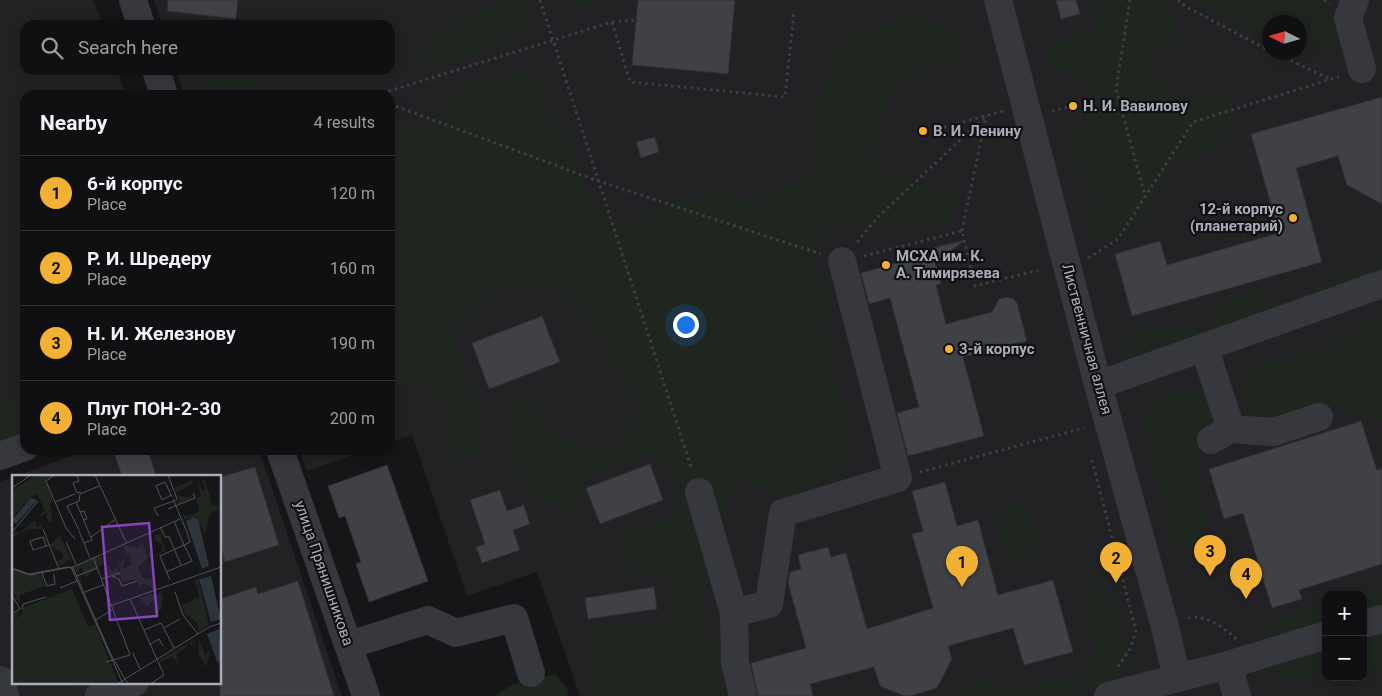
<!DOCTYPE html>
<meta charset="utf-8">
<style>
:root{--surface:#101012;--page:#1e1e20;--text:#f1f3f6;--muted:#9c9d9f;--line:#303032;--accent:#f2b134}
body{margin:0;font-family:Roboto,sans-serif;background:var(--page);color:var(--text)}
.controls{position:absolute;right:15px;bottom:15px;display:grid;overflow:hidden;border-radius:10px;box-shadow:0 2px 12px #0003}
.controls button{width:45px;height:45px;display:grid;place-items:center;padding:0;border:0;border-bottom:1px solid var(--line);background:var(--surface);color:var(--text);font:25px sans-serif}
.compass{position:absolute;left:1262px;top:15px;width:45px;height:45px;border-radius:50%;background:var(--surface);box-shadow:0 2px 12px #0003;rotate:275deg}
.you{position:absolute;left:685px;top:324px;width:18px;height:18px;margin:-12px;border:4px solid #fff;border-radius:50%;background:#1a73e8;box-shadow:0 0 0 8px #1a73e833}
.badge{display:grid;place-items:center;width:32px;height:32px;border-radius:50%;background:var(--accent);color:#111;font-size:16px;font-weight:700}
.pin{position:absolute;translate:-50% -41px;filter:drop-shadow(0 1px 2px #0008)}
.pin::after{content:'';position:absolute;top:26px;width:18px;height:15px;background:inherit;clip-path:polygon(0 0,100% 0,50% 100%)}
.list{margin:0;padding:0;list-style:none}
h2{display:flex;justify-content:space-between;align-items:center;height:65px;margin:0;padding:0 20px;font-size:21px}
h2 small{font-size:16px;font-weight:400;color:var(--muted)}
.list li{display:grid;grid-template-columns:32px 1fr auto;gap:15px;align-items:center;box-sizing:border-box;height:75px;padding:0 20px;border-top:1px solid var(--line)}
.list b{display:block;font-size:19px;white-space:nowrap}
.list p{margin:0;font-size:16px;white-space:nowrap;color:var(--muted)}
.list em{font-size:16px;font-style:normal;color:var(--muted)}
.icon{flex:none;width:28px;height:28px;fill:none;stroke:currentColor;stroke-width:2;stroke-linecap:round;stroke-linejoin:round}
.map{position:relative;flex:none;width:1382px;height:696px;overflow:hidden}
.search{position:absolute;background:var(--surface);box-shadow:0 2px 12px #0003;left:20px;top:20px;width:375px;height:55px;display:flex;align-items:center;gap:12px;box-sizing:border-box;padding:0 18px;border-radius:15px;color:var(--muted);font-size:19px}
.panel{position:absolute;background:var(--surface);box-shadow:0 2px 12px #0003;left:20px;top:90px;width:375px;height:365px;border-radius:15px}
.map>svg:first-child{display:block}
.built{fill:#222225;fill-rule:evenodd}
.green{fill:#1e261f}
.building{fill:#404145;stroke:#303034}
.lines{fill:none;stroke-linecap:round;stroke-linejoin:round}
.path{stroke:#3d3f44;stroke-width:3;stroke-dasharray:2.5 4;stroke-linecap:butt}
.minor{stroke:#37383d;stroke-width:28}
.poi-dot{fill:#f2b134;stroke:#111113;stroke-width:2}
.labels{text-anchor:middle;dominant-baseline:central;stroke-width:4.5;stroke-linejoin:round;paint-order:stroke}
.poi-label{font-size:15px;font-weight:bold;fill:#a8adb8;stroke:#111113;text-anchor:start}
.street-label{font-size:15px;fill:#a8adb8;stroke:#111113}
.inset-road{fill:none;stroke:#505258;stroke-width:1}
.view{fill:#8446be;fill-opacity:0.15;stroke:#8446be;stroke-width:2.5}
.inset-edge{fill:none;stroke:#a8adb8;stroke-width:2.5}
</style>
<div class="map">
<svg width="1382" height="696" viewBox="0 0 1382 696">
<rect width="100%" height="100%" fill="#161618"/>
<path class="built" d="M0 0H93L102 25H25V70H117L126 95H25V415L0 425Z
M154 0H1382V696H580L537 572 467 596 412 435 390 442V95H184L176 70H390V25H162ZM1270 22H1300V52H1270ZM1326 595H1363V677H1326Z
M87 450H259L342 696H0V482L14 477V682H220V476H16Z
M300 450H368L307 471Z"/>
<path class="green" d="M498 0H529L524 30 485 51 435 68 416 48 443 27 498 3Z
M565 0H602L593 10 569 9Z
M1091 0H1171L1169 3 1182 37 1157 49 1150 73 1185 104 1230 90 1234 123 1214 148 1178 160 1129 237 1093 239 1085 211 1098 199 1071 156 1072 138 1084 123 1095 100 1087 77 1050 68 1047 53 1056 42 1093 32 1095 15Z
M1195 0H1328L1338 45 1300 42V22H1270L1269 36 1253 32Z
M915 14 958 32 957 71 929 64 889 97 871 162 904 178 960 197 949 224 827 228 812 261 830 284 826 327 851 442 837 476 784 500 765 487 743 481 726 491 730 516 697 540 710 570 699 618 722 650V688L725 696H590L587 629 611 623 655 627 672 612 671 576 637 574 618 539 643 523 679 517 676 490 656 453 584 477 575 510 548 505 527 483 509 446 507 409 513 396 527 395 557 435 612 452 639 412 618 369 577 303 539 282 489 295 455 329 462 376 484 417 478 454 454 456 444 442 451 416 427 382 390 387V114L406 125H430L461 87 517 70 546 81 540 104 568 138 584 192 602 215 634 224 655 206 723 191 751 201 811 175 812 123 817 105 844 35 886 26Z
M193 70H262L259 86C234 100 203 103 193 70Z
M1382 263V272L1127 362 1123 344 1135 324 1208 331 1225 302 1251 289 1283 304 1344 275Z
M1382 317V422L1359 414 1317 407 1274 417 1253 415 1242 402 1245 372 1274 357 1320 356 1366 324Z
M1203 390 1215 403 1217 417C1180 456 1197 477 1209 523L1197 544 1186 548 1174 545 1143 420 1170 392Z
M25 395V434L0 442V403Z
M1007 502 1023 505 1037 533V550L1027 560 1011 555 1001 540 995 514Z
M1093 576 1113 598 1129 660 1116 682 1075 696H954L978 681 1027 684 1089 675 1096 643 1082 602Z
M1382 588V609L1363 614V595H1332H1369Z
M1326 598V622L1260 637 1255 629 1261 622 1297 615Z
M1382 634V671H1363V639Z
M1326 647V677L1289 682 1268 673C1285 658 1304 652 1326 647Z
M555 674 569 691 567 696H495L513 684Z"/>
<path class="building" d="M168 0H238L236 19 167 11Z
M638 0H735L728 74 632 65Z
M1056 0H1076L1080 14 1061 19Z
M1382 97V204L1347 185 1338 156 1296 168 1322 262 1132 316 1115 254 1160 241 1167 265 1279 233 1251 134Z
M655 137 659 152 641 158 636 142Z
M965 240 935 263 941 284 936 285 946 324 992 312 999 299 1007 297 1014 299 1017 303 1027 341 963 357 984 436 908 456 897 413 919 407 890 298 869 304 861 273 911 259 910 254Z
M542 316 560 362 489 389 472 343Z
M1361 421 1377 470 1382 468V564L1299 590 1302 599 1272 608 1243 513 1224 519 1209 469Z
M113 450H148L156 476H122Z
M650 464 663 500 600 524 586 488Z
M387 465 428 581 369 602 356 564 361 562 345 516 339 518 328 486Z
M255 467 279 545 225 562 220 543V477Z
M945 482 957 526 978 520 998 595 1053 580 1073 652 1024 665 1013 628 948 646 952 659 937 688 910 696H904L880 686 874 667 810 684 813 696H758L751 663 806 648 788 583 790 572 801 569 798 555 828 547 831 557 846 553 867 629 933 608 912 534 923 531 912 491Z
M500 490 507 511 524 505 530 524 513 530 520 550 482 563 476 547 485 544 470 500Z
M298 581 334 696H220V599L256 587 258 594Z
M654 587 657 609 588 619 585 598Z"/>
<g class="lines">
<path class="path" d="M540 0 692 470
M1130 0 1116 89 1145 196
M1178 0 1185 6 1270 51
M1324 0 1330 4
M612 22 636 20
M1273 52 1330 79
M376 95 612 22 630 82 785 97 794 12
M390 104 598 181 821 254
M1052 111 1073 106
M944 127 1004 111
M962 231 986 116
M857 242 878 217 987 115
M864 256 962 231 975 286 1043 269
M1088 258 1118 239 1193 122 1341 76
M1092 460 1136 631 1130 649 1117 668
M920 472 1084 428
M1188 618C1208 615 1221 626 1237 639"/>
<path class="minor" d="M133 0 141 25
M998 0 1098 385 1165 627 1177 678
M1355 0 1348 18 1362 69
M156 70 164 95
M1204 347 1231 429
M1098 385 1382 284
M1211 440 1231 429 1274 432 1319 417
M280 450 366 696
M0 456 25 447
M699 492 734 613 735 662 743 696
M734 613 769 604 783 513 898 478 842 261
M1363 624 1382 619
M349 645 428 620 456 633 514 618 531 673
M1228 665 1237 696
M0 680 5 696
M99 696 135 682
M1108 696 1228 665 1326 635"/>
</g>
<g class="poi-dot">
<circle cx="1073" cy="106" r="5"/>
<circle cx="923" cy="131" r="5"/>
<circle cx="1293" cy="218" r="5"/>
<circle cx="886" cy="265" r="5"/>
<circle cx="949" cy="349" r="5"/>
</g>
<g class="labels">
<g class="poi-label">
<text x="1083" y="106">Н. И. Вавилову</text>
<text x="933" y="131">В. И. Ленину</text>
<text x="1283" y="209" text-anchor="end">12-й корпус<tspan x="1283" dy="17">(планетарий)</tspan></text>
<text x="896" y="256">МСХА им. К.<tspan x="896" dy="17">А. Тимирязева</tspan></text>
<text x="959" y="349">3-й корпус</text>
</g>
<g class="street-label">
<text transform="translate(1087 339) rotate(75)">Лиственничная аллея</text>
<text transform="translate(324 573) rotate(71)">улица Прянишникова</text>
</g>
</g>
<g transform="translate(12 475)">
<rect width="209" height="209" fill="#161618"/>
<path d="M24 0H42L34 6 41 27 38 29 40 47 36 46 34 39 25 42 33 35 24 18 0 43V16ZM189 2 194 7 200 30 209 32 198 39 193 59 185 42 173 44 170 40 179 41 187 36 184 24 189 21 185 3 190 16H194ZM179 5 181 8 165 17 167 21 181 22 165 30 167 24 163 13ZM23 45 25 52 32 48 29 54H16L0 63 2 56 7 58ZM148 59 154 76 138 83 136 76 140 81 149 77 150 69 144 66 142 60ZM48 60 59 84 48 91 44 86 51 84V79L38 70ZM130 67 136 83 126 92 130 103 140 105 141 113 131 108 128 113 125 104 110 107 108 100 100 99 91 103 94 92 98 91 100 97 104 93 106 97 110 94 106 90 110 85H113L110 92 113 93 120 89 118 80 109 83 114 79 111 70 126 73ZM87 80 94 90H87L88 95 86 91 76 101 73 102 70 92 66 96 73 117 62 92ZM0 96 30 100 33 111 8 120 7 129 0 113ZM186 103 197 150 186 157V149L172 137 170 130 187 122 183 105ZM60 114 76 152 83 149 106 207 0 209V140L8 136 2 144 10 139V133ZM148 116 151 121 149 135 142 138 145 127 139 126 136 132 127 123 140 119 143 122ZM187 164 193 180 198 176 194 192 186 178ZM183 165 181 170 177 169 164 180 167 191 160 181 147 188 148 184Z" fill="#1e261f"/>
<path d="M19 23 25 25 4 49 0 45ZM182 42 186 44 197 91 190 94 174 46ZM199 101 209 144 199 147 187 104ZM207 154 209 182 206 189 195 159Z" fill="#2c353c"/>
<path class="inset-road" d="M43 0 34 6 54 53 63 64M65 0 67 6 61 8 65 18 69 17M83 0 114 67M156 0 165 24 162 27M0 13 19 0M159 20 150 25 144 11 153 7 160 22M43 27 63 19M64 27 80 65 72 68M156 34 183 23 181 18M68 37 72 36 75 44 72 45M146 41 142 33 162 26M148 52 153 62H157L169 90M31 54 47 94M67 55 55 31 67 26 68 19 87 11M67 56 78 83M0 57 26 26M79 62 104 44M54 67 64 89M34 71 31 62 18 66 21 75 34 71 38 70M81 82 118 180 94 187M59 92 111 209M0 93 17 99 55 92 61 93 99 180 116 209M59 93 168 44M0 94 18 100 59 92M154 97 180 86 172 70 178 67 175 57 161 24M30 98 35 111 43 109 42 99M65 101 85 93M100 101 107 104 110 111 125 106M89 104 108 98M158 105 148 81 172 70 162 46M48 113 65 106M163 117 171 140 186 159M70 118 91 110M0 120 8 134 0 139M118 124 152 200 138 209M98 131 209 92M10 134 11 129 34 122M82 146 100 135M152 153 168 144M132 155 149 148 162 173M137 170 147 164 151 171M121 178 128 194M105 209 197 152 209 148"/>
<path class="view" d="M137 48 145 141 98 145 90 52Z"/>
<rect width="209" height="209" class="inset-edge"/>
</g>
</svg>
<div class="controls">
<button>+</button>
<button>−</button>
</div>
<svg class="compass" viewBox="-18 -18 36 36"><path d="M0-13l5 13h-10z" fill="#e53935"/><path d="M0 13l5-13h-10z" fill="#9c9d9f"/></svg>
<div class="you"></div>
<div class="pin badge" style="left:962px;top:587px">1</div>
<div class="pin badge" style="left:1116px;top:583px">2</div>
<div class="pin badge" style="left:1210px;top:576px">3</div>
<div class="pin badge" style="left:1246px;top:599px">4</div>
<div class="search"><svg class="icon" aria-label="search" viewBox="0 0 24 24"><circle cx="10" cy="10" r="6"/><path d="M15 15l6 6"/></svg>Search here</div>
<section class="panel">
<h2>Nearby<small>4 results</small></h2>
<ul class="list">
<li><span class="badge">1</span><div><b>6-й корпус</b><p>Place</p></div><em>120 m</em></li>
<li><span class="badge">2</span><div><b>Р. И. Шредеру</b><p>Place</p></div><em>160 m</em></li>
<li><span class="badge">3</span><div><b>Н. И. Железнову</b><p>Place</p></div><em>190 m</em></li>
<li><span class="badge">4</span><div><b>Плуг ПОН-2-30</b><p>Place</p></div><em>200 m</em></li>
</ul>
</section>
</div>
